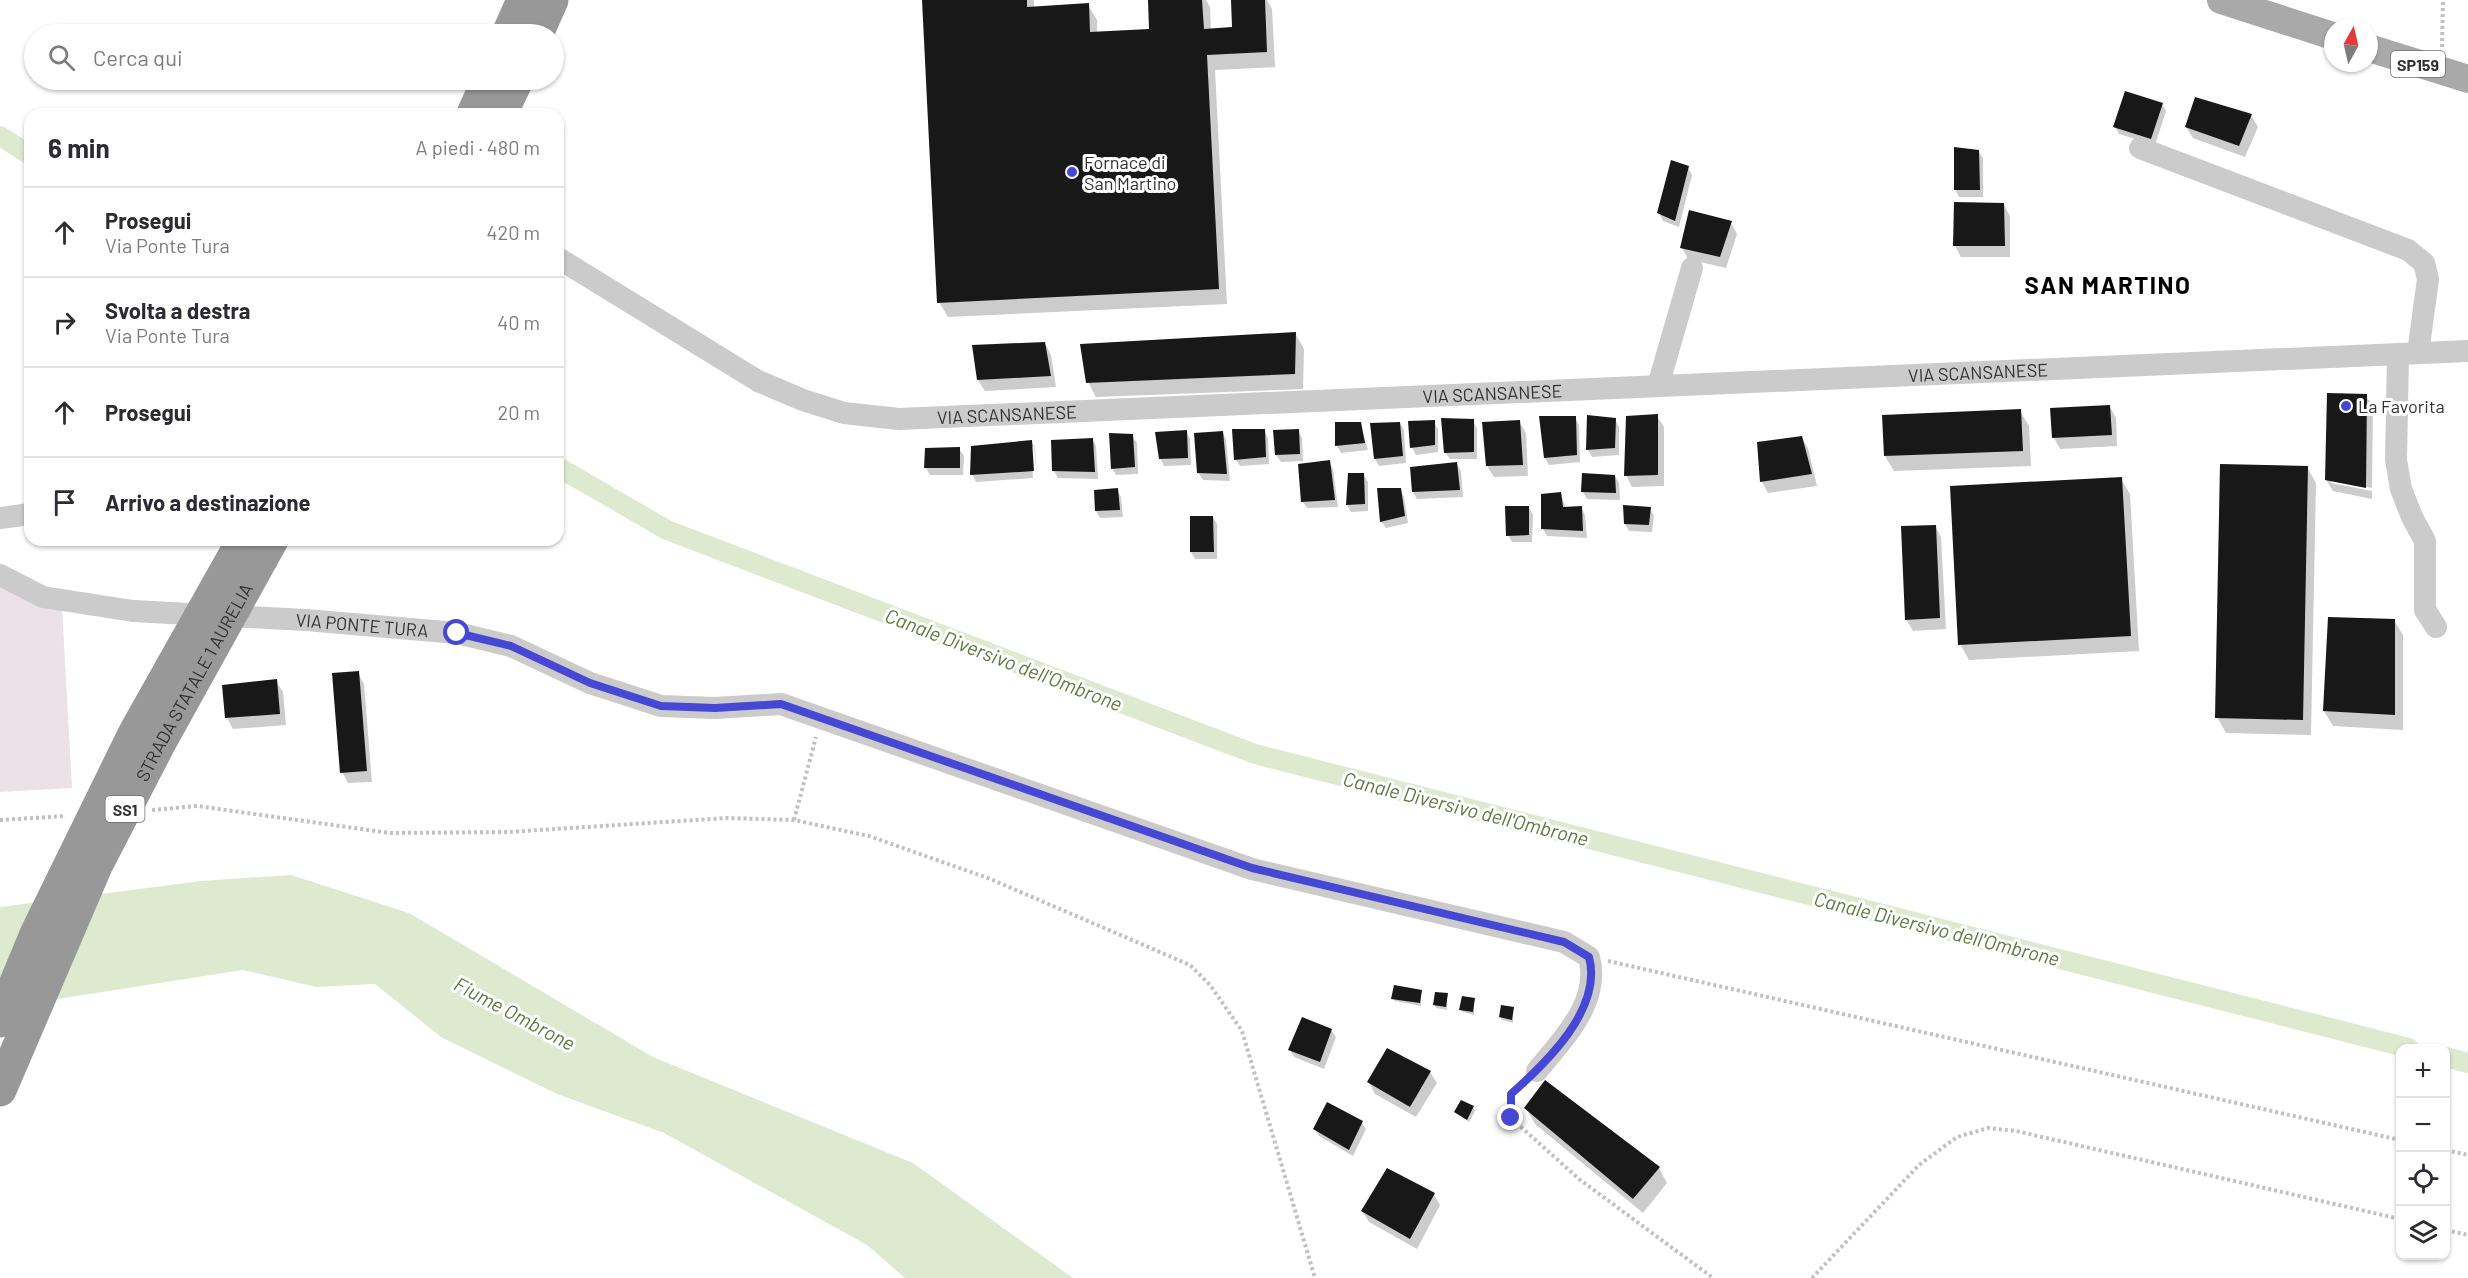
<!DOCTYPE html>
<html lang="it">
<meta charset="utf-8">
<style>
:root{--surface:#fff;--page:#f7f7f7;--text:#2b2b33;--muted:#7c7c81;--line:#e1e1e2}
body{margin:0;font-family:Barlow,sans-serif;background:var(--page);color:var(--text)}
.controls{position:absolute;right:18px;bottom:18px;display:grid;overflow:hidden;border-radius:12px;box-shadow:0 2px 4px #0004}
.controls button{width:54px;height:54px;display:grid;place-items:center;padding:0;border:0;border-bottom:2px solid var(--line);background:var(--surface);color:var(--text);font:30px sans-serif}
.compass{position:absolute;left:2324px;top:18px;width:54px;height:54px;border-radius:50%;background:var(--surface);box-shadow:0 2px 4px #0004;rotate:8deg}
.stop{position:absolute;width:18px;height:18px;margin:-14px;border:4px solid #4747d5;border-radius:50%;background:#fff}
.stop.end{background:#4747d5;border-color:#fff;box-shadow:0 2px 6px #0008}
.list{margin:0;padding:0;list-style:none}
h2{display:flex;justify-content:space-between;align-items:center;height:78px;margin:0;padding:0 24px;font-size:26px}
h2 small{font-size:20px;font-weight:400;color:var(--muted)}
.list li{display:grid;grid-template-columns:39px 1fr auto;gap:18px;align-items:center;box-sizing:border-box;height:90px;padding:0 24px;border-top:2px solid var(--line)}
.list b{display:block;font-size:22px;white-space:nowrap}
.list p{margin:0;font-size:20px;white-space:nowrap;color:var(--muted)}
.list em{font-size:20px;font-style:normal;color:var(--muted)}
.icon{flex:none;width:33px;height:33px;fill:none;stroke:currentColor;stroke-width:2;stroke-linecap:round;stroke-linejoin:round}
.map{position:relative;flex:none;width:2468px;height:1278px;overflow:hidden}
.search{position:absolute;background:var(--surface);box-shadow:0 2px 4px #0004;left:24px;top:24px;width:540px;height:66px;display:flex;align-items:center;gap:15px;box-sizing:border-box;padding:0 21px;border-radius:33px;color:var(--muted);font-size:22px}
.panel{position:absolute;background:var(--surface);box-shadow:0 2px 4px #0004;left:24px;top:108px;width:540px;height:438px;border-radius:18px}
.map>svg:first-child{display:block}
.green{fill:#ece1e6}
.water{fill:#deead0}
.shadow{fill:#0003}
.lines{fill:none;stroke-linecap:round;stroke-linejoin:round}
.canal{stroke:#deead0;stroke-width:20}
.building{fill:#181818}
.path{stroke:#c1c1c1;stroke-width:4;stroke-dasharray:3 3;stroke-linecap:butt}
.minor{stroke:#cbcbcb;stroke-width:22}
.major{stroke:#a9a9a9;stroke-width:28}
.highway{stroke:#989898;stroke-width:33}
.highway-bridge{stroke:#989898;stroke-width:33}
.route{stroke:#4747d5;stroke-width:8}
.poi-dot{fill:#4747d5;stroke:#fff;stroke-width:2}
.labels{text-anchor:middle;dominant-baseline:central;stroke-width:6;stroke-linejoin:round;paint-order:stroke}
.shield{fill:#fff;stroke:#6f6f6f;stroke-width:1.5}
.shield-label{font-size:16px;font-weight:bold;fill:#313131}
.poi-label{font-size:18px;fill:#313131;stroke:#fff;text-anchor:start}
.street-label{font-size:18px;fill:#313131;stroke:#fff}
.water-label{font-size:20px;font-style:italic;fill:#5e7a3e;stroke:#fff}
.district-label{font-size:24px;font-weight:bold;letter-spacing:1.5px;fill:#000;stroke:#fff}
</style>
<div class="map">
<svg width="2468" height="1278" viewBox="0 0 2468 1278">
<rect width="100%" height="100%" fill="#fff"/>
<path class="green" d="M0 584 62 608 72 788 0 792Z"/>
<path class="water" d="M291 875 409 913 653 1057 913 1163 1073 1278H905L867 1245 664 1133 557 1094 441 1037 375 984 316 987 243 970 0 1008V907L201 881Z"/>
<path class="shadow" d="M924 0H1034V8L1088 5 1097 20V33L1151 31 1150 0H1206L1210 7 1211 30 1234 29 1232 0H1267L1272 9 1275 67 1215 70 1227 304 948 317 939 302Z
M2162 104 2166 111 2155 145 2119 134 2115 127Z
M2251 115 2258 127 2245 157 2193 138 2186 127Z
M1978 151 1983 158V197H1959L1955 189Z
M1688 168 1692 175 1679 227 1663 221 1659 213Z
M2004 205 2010 216V257H1961L1955 246Z
M1731 223 1737 234 1726 268 1688 259 1682 248Z
M1295 333 1304 349 1303 389 1096 397 1088 382Z
M1045 343 1051 355 1056 387 985 391 978 380Z
M2366 396 2373 407 2372 488 2331 480V483L2372 491V499L2333 491 2326 480Z
M2110 407 2116 418 2117 446 2060 449 2054 438Z
M2020 411 2029 426 2031 466 1894 471 1885 456Z
M1657 416 1664 427V486L1632 487 1626 475Z
M1589 417 1615 419 1619 427V455L1592 457 1588 450Z
M1575 418 1579 425 1580 462 1549 465 1545 458Z
M1473 421 1477 428V459H1450L1445 452Z
M1519 421 1526 433 1528 476 1494 477 1487 466Z
M1434 422 1438 429V452L1416 455 1412 447Z
M1400 423 1404 430 1406 463 1379 466 1375 459Z
M1336 424H1360L1368 450 1341 453 1337 446Z
M1264 430 1268 438 1269 464 1240 466 1235 459Z
M1298 430 1302 438 1303 461 1281 462 1276 455Z
M1186 432 1190 439 1191 465 1164 466 1160 458Z
M1222 432 1226 439 1230 481 1203 480 1198 473Z
M1132 436 1137 443 1138 474 1116 475 1112 468Z
M1801 437 1808 448 1817 486 1768 493 1762 482Z
M1092 439 1096 446 1098 479 1058 478 1054 471Z
M1031 441 1035 448 1037 478 1034 447H1031L1033 478 976 482 972 474Z
M959 449 964 456 963 475H930L926 468V450Z
M1329 462 1333 469 1338 507 1307 508 1302 501Z
M1457 464 1461 471 1463 497 1417 499 1413 492Z
M2307 467 2316 483 2311 735 2226 733 2217 717Z
M1363 474 1368 482V511L1351 512 1347 505 1349 475Z
M1615 476 1619 483 1620 500 1587 499 1583 492Z
M2121 479 2130 494 2139 651 1969 660 1960 644Z
M1117 490 1121 497 1123 517 1100 518 1096 511V491Z
M1400 490 1404 497 1408 523 1386 528 1381 521Z
M1561 493 1566 509 1581 508 1585 515 1587 538 1547 536 1543 529Z
M1529 508 1533 515 1532 542H1512L1508 535Z
M1650 508 1654 516 1652 532 1629 531 1625 524Z
M1213 517 1217 524V559H1195L1191 552Z
M1935 526 1941 537 1946 629 1913 631 1906 619Z
M2394 620 2403 635V730L2333 726 2324 711Z
M358 673 364 684 372 782 348 783 342 772Z
M276 681 283 692 286 725 233 729 227 718Z
M1421 991V1006L1395 1001 1393 998Z
M1447 995V1010L1436 1008 1434 1004Z
M1474 1000V1015L1463 1012 1461 1009Z
M1513 1009V1023L1502 1020 1500 1017Z
M1331 1030 1336 1037 1324 1069 1294 1057 1290 1050Z
M1430 1072 1437 1083 1416 1117 1375 1094 1369 1082Z
M1473 1108 1475 1111 1469 1122 1456 1112Z
M1526 1108 1659 1168 1667 1183 1643 1213 1535 1124Z
M1361 1122 1366 1129 1353 1156 1319 1136 1315 1129Z
M1434 1194 1440 1205 1417 1249 1369 1222 1362 1211Z"/>
<g class="lines">
<path class="canal" d="M0 136 30 155
M558 467 667 530 1255 754 2409 1048
M2446 1057 2468 1063"/>
</g>
<path class="building" d="M922 0H1027V7L1089 3 1090 32 1149 29 1148 0H1202L1204 29 1232 27 1231 0H1265L1267 52 1207 55 1219 289 937 303Z
M2125 91 2163 103 2151 139 2113 127Z
M2195 97 2252 114 2239 146 2185 127Z
M1954 147 1979 150 1980 190H1954Z
M1671 160 1689 166 1675 221 1657 213Z
M1954 202 2004 203 2005 246H1953Z
M1689 210 1732 221 1720 257 1680 248Z
M1296 332 1295 374 1086 383 1080 344Z
M1045 342 1051 376 977 380 972 345Z
M2327 393 2367 394 2366 488 2325 480Z
M2110 405 2112 435 2052 438 2050 408Z
M2021 409 2023 451 1884 456 1882 415Z
M1658 414V475L1624 476 1626 416Z
M1587 415 1616 418 1615 448 1586 450Z
M1539 416H1576L1577 455 1544 458Z
M1441 418 1474 419V452L1444 453Z
M1435 420V445L1410 448 1408 421Z
M1520 420 1523 465 1486 466 1482 422Z
M1335 422H1361L1365 443 1335 446Z
M1400 422 1403 456 1374 459 1370 423Z
M1232 429H1265L1266 457 1234 460Z
M1299 429 1300 454 1275 455 1273 430Z
M1187 430 1188 458 1159 459 1155 432Z
M1223 431 1227 474 1197 473 1194 433Z
M1109 433 1133 434 1135 467 1111 469Z
M1802 436 1812 474 1760 482 1757 442Z
M1093 438 1095 472 1052 471 1051 440Z
M1032 440 1034 471 970 475 971 446Z
M960 447V468H924L925 448Z
M1330 460 1335 500 1301 502 1298 464Z
M1457 462 1460 490 1412 492 1410 467Z
M2220 464 2308 466 2303 720 2215 718Z
M1348 473H1364L1365 504 1346 505Z
M1582 473 1615 475 1616 493 1581 492Z
M2122 477 2131 636 1958 645 1950 486Z
M1118 488 1120 510 1095 511 1094 490Z
M1377 488H1401L1405 516 1380 522Z
M1561 492 1563 507 1582 506 1583 531 1541 529V494Z
M1623 505 1651 507 1649 525 1624 524Z
M1505 506H1529V535L1506 536Z
M1190 516H1213L1214 552H1190Z
M1936 525 1940 618 1905 620 1901 526Z
M2328 617 2395 619V715L2323 711Z
M359 671 367 771 340 773 332 673Z
M277 679 280 714 225 718 222 685Z
M1394 985 1422 990 1420 1003 1391 999Z
M1435 992 1448 993 1446 1007 1433 1005Z
M1462 996 1475 998 1473 1012 1459 1010Z
M1501 1005 1514 1007 1512 1020 1499 1017Z
M1302 1017 1332 1029 1320 1062 1288 1050Z
M1387 1048 1431 1071 1410 1107 1367 1082Z
M1545 1080 1660 1167 1633 1199 1524 1108Z
M1461 1100 1474 1106 1467 1120 1454 1112Z
M1327 1102 1363 1121 1349 1150 1313 1129Z
M1387 1168 1435 1193 1410 1239 1361 1211Z"/>
<g class="lines">
<path class="path" d="M2442 47 2443 0
M152 810 197 806 390 833 508 832 727 818 794 820 869 836 988 878 1190 965 1210 985 1242 1031 1315 1278
M0 820 66 816
M794 820 816 737
M1608 961 2400 1140
M1524 1083 1511 1094V1118L1579 1179 1713 1278
M2446 1150 2468 1155
M2446 1230 2468 1235
M1812 1278 1919 1165 1957 1137 1988 1128 2016 1131 2400 1219"/>
<g class="minor">
<path d="M2140 148 2408 250 2424 263 2428 279 2418 353"/>
<path id="s1" d="M558 258 758 381 803 400 844 413 899 419 2468 351"/>
<path d="M2398 354 2396 460 2401 489 2412 517 2425 541V610L2436 627"/>
<path d="M1658 386 1692 268"/>
<path d="M0 518 30 514"/>
<path id="s2" d="M0 575 43 597 133 611 306 620 457 633 511 646 590 683 661 706 715 708 781 704 1252 869 1564 942 1589 957C1601 1002 1563 1039 1537 1071"/>
</g>
<path class="major" d="M2221 0 2333 36
M2369 48 2468 79"/>
<path class="highway" d="M508 34 523 0
M537 34 552 0
M473 114 488 80
M501 114 517 80"/>
<g class="highway-bridge">
<path d="M0 1021 36 934 135 732 243 540"/>
<path id="s3" d="M0 1090 96 866 159 744 272 540"/>
</g>
</g>
<g class="lines">
<path class="route" d="M457 633 511 646 590 683 661 706 715 708 781 704 1252 868 1564 942 1589 957C1603 1009 1546 1063 1511 1094V1118"/>
</g>
<g class="poi-dot">
<circle cx="1072" cy="172" r="6"/>
<circle cx="2346" cy="406" r="6"/>
</g>
<g class="labels">
<g class="shield">
<rect x="2391" y="51" width="54" height="26" rx="4.5"/>
<rect x="105.5" y="796" width="39" height="26" rx="4.5"/>
</g>
<g class="shield-label">
<text x="2418" y="64">SP159</text>
<text x="125" y="809">SS1</text>
</g>
<g class="poi-label">
<text x="1084" y="162">Fornace di<tspan x="1084" dy="21">San Martino</tspan></text>
<text x="2358" y="406">La Favorita</text>
</g>
<g class="street-label">
<text stroke="none"><textPath href="#s1" startOffset="1462">VIA SCANSANESE</textPath></text>
<text stroke="none"><textPath href="#s1" startOffset="976">VIA SCANSANESE</textPath></text>
<text stroke="none"><textPath href="#s1" startOffset="490">VIA SCANSANESE</textPath></text>
<text stroke="none"><textPath href="#s2" startOffset="369">VIA PONTE TURA</textPath></text>
<text stroke="none"><textPath href="#s3" startOffset="452">STRADA STATALE 1 AURELIA</textPath></text>
</g>
<g class="water-label">
<text transform="translate(1004 659) rotate(21)">Canale Diversivo dell'Ombrone</text>
<text transform="translate(1466 808) rotate(14)">Canale Diversivo dell'Ombrone</text>
<text transform="translate(1937 928) rotate(14)">Canale Diversivo dell'Ombrone</text>
<text transform="translate(515 1013) rotate(28)">Fiume Ombrone</text>
</g>
<g class="district-label">
<text x="2108" y="284">SAN MARTINO</text>
</g>
</g>
</svg>
<div class="controls">
<button>+</button>
<button>−</button>
<button><svg class="icon" aria-label="locate" viewBox="0 0 24 24"><circle cx="12" cy="12" r="6"/><path d="M12 2v4M12 18v4M2 12h4M18 12h4"/></svg></button>
<button><svg class="icon" aria-label="layers" viewBox="0 0 24 24"><path d="M12 4l9 5-9 5-9-5zM3 14l9 5 9-5"/></svg></button>
</div>
<svg class="compass" viewBox="-18 -18 36 36"><path d="M0-13l5 13h-10z" fill="#e53935"/><path d="M0 13l5-13h-10z" fill="#7c7c81"/></svg>
<div class="stop" style="left:457px;top:633px"></div>
<div class="stop end" style="left:1511px;top:1118px"></div>
<div class="search"><svg class="icon" aria-label="search" viewBox="0 0 24 24"><circle cx="10" cy="10" r="6"/><path d="M15 15l6 6"/></svg>Cerca qui</div>
<section class="panel">
<h2>6 min<small>A piedi · 480 m</small></h2>
<ul class="list">
<li><svg class="icon" aria-label="ahead" viewBox="0 0 24 24"><path d="M12 20V5M6 11l6-6 6 6"/></svg><div><b>Prosegui</b><p>Via Ponte Tura</p></div><em>420 m</em></li>
<li><svg class="icon" aria-label="right" viewBox="0 0 24 24"><path d="M7 20v-9h11M14 6l5 5-5 5"/></svg><div><b>Svolta a destra</b><p>Via Ponte Tura</p></div><em>40 m</em></li>
<li><svg class="icon" aria-label="ahead" viewBox="0 0 24 24"><path d="M12 20V5M6 11l6-6 6 6"/></svg><div><b>Prosegui</b></div><em>20 m</em></li>
<li><svg class="icon" aria-label="arrive" viewBox="0 0 24 24"><path d="M6 21V4h12l-3 4 3 4H6"/></svg><div><b>Arrivo a destinazione</b></div></li>
</ul>
</section>
</div>
